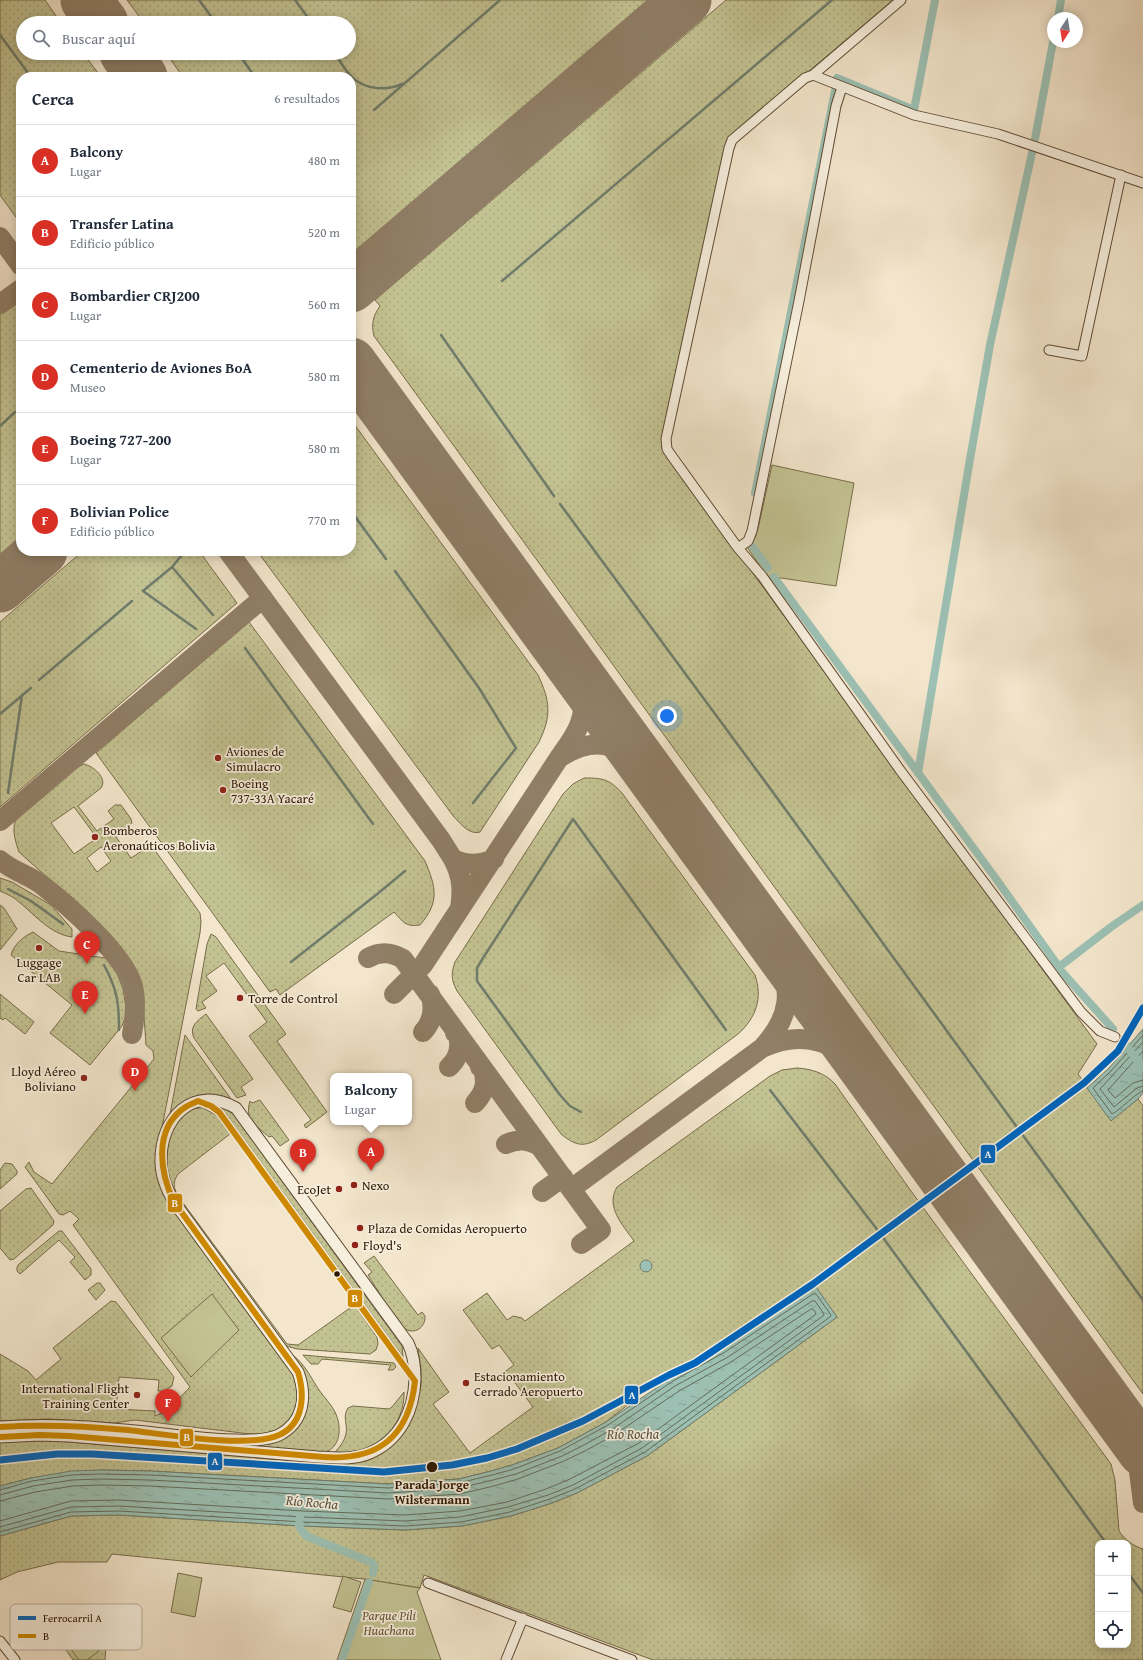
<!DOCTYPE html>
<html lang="es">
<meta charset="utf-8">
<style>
:root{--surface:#fff;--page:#f2f2f3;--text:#1f2937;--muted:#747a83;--line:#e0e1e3;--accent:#d93025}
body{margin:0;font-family:"Gentium Book Plus",serif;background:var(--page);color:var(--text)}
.controls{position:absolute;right:12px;bottom:12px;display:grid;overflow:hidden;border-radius:8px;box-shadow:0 2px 10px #0003}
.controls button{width:36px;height:36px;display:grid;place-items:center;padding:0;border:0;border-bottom:1px solid var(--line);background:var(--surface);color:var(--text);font:20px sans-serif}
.compass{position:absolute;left:1047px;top:12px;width:36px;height:36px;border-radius:50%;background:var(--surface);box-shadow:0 2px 10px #0003;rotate:192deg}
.you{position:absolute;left:667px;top:716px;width:14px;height:14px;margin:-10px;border:3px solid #fff;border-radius:50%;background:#1a73e8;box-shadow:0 0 0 6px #1a73e833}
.badge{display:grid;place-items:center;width:26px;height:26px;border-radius:50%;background:var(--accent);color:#fff;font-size:13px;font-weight:700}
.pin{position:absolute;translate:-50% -33px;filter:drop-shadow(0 1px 2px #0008)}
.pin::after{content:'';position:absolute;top:21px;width:14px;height:12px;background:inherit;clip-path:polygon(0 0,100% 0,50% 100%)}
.popup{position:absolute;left:330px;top:1073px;width:82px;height:52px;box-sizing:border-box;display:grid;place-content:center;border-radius:8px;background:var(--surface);filter:drop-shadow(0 1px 3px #0005);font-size:13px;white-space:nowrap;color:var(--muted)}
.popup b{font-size:15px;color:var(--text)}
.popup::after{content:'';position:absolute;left:50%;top:100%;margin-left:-8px;border:8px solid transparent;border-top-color:var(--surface)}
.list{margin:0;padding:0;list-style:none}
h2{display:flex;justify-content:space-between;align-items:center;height:52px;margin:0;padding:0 16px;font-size:17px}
h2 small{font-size:13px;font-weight:400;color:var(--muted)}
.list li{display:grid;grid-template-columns:26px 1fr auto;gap:12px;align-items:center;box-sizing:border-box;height:72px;padding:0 16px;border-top:1px solid var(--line)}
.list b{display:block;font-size:15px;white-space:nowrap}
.list p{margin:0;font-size:13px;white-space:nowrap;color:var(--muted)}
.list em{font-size:13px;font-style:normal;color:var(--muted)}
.icon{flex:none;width:22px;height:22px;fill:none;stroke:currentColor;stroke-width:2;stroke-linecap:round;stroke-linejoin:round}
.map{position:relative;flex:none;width:1143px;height:1660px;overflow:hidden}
.search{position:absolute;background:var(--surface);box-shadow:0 2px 10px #0003;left:16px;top:16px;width:340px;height:44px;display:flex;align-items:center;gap:10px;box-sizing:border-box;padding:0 14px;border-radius:22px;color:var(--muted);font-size:15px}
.panel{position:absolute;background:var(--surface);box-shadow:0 2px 10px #0003;left:16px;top:72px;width:340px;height:484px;border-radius:16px}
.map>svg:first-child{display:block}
.grass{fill:url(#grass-dots);stroke:#786c49;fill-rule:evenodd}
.green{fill:#c3c292;stroke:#786c49}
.water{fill:url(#water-ripples);stroke:#6f7c6b}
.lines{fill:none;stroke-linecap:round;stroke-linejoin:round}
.shore{stroke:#646b5a;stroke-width:1}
.stream{stroke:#6f7c6b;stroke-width:2.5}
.canal{stroke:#9cc0b3;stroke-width:8}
.taxiway{stroke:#907e66;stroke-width:20}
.runway{stroke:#907e66;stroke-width:51}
.minor-casing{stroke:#5e4a33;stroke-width:11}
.tertiary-casing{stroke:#5e4a33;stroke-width:13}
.minor{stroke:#f7efde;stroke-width:9}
.tertiary{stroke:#f7efde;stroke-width:11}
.bus-1-casing{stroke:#f7efde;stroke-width:9}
.bus-1{stroke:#ce8900;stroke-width:6}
.rail-1-casing{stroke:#f7efde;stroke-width:10}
.rail-1{stroke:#0065bd;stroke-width:7}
.poi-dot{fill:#8f2418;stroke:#f7efde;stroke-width:1.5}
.bus-dot{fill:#2c1600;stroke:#f7efde;stroke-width:1.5}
.labels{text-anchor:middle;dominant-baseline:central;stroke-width:3.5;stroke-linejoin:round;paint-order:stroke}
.poi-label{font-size:13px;fill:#2c1600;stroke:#f7efde;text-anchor:start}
.stop-label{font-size:13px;font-weight:bold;fill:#2c1600;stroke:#f7efde}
.park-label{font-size:13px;font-style:italic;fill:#615233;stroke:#f7efde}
.water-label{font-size:14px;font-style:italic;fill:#53523f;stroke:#f7efde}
.key{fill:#f7efde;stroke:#baae9b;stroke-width:1}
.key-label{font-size:11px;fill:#2c1600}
.line-badge{stroke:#f7efde;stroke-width:1.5}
.badge-label{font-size:11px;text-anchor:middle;font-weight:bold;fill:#fff}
</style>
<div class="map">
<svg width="1143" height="1660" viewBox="0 0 1143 1660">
<defs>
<pattern id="grass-dots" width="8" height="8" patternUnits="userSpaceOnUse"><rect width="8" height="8" fill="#c3c292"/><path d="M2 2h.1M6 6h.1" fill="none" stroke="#a8a67c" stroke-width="1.8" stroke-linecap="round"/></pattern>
<pattern id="water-ripples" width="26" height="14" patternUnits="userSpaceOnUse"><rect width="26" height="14" fill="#9cc0b3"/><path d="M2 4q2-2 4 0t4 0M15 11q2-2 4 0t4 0" fill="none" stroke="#87a498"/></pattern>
</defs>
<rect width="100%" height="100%" fill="#f3e6cc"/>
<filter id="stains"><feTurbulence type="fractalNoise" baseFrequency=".005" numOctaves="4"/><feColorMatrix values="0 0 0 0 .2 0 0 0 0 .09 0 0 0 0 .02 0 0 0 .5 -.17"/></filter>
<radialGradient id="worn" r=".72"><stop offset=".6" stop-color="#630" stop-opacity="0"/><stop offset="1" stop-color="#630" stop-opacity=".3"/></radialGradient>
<path class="grass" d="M0 0H45L61 23H23V53H83L101 77H21V224L0 195Z
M127 0H649L351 256V77H183L166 53H349V23H144Z
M726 0H893L730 138 662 441V449L1097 1044 1078 1074 1111 1120 1138 1099 1143 1106V1394L374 336C371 324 373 316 380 306L375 300Z
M16 300 21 307V538L0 556V311Z
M351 420 538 675C550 701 552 715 539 742L480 832C469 835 461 824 454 817L257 551H351Z
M83 551H199L237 603 0 807V622Z
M249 622 425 861C436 887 440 902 420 925 404 927 404 922 394 912L280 995 276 989 270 992 96 753Z
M84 764C93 766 108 778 101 788L78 806 97 831 114 819 108 811 115 805H121L131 819 132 823 116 837 131 858 148 847 154 849 200 913 201 922 200 933 157 1153V1173L294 1376C296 1382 299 1389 299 1394 299 1423 276 1435 250 1434L135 1420 114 1423 48 1419 0 1421V1354L28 1371 36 1380 61 1359 53 1348 111 1301 116 1302 174 1377 172 1386 164 1391H158L159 1380 119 1377 116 1409 155 1411V1416L168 1410 190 1387 73 1225 79 1219 70 1211 63 1215 59 1214 25 1167 29 1162 34 1172 52 1184 154 1059 153 1051 146 1045 142 988 129 959 109 933 19 852C16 843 12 832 15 822 21 809 65 778 78 767ZM74 807 97 838 74 854 51 823ZM101 847 111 861 97 872 87 858Z
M584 778C603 778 609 779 622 793L755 975C763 998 756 1018 738 1034L596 1140C582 1148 573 1144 561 1134L457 991C451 979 451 974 455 962L563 794 573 784Z
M0 878 12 882 51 905 72 929V937C50 934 35 915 19 902 14 897 7 894 0 891Z
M0 905 4 908 17 929 0 950Z
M33 932 59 951 105 958 115 968 123 989 127 1013 122 1026 90 1065 50 1033 72 1005 11 955C14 944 23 937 33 932Z
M211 934 216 937 286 1034 277 1041 327 1112 306 1128 304 1125 311 1120 249 1036 267 1022 224 963 206 976 217 991 202 1002 206 1008 198 1011 196 1009 207 944Z
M0 994 34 1022 25 1034 5 1018 3 1020 0 1018Z
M206 1014 253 1079 241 1087 246 1095 237 1098 194 1038C189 1026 197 1021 206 1014Z
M185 1035 231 1099C206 1089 187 1095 170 1114Z
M797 1068C812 1069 825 1073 835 1084L911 1191 1111 1464 1115 1480 1119 1531C1125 1540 1133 1546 1143 1549V1660H653L424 1575 420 1588 364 1579 112 1554 107 1562H58L17 1572 0 1580V1536L71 1516 118 1515 302 1526 405 1530 462 1526 511 1516 552 1503 577 1493 647 1456 837 1317 811 1282 718 1345 667 1374 606 1422 558 1448 512 1465 491 1471 459 1479 388 1484 150 1471 101 1470 31 1478 0 1486V1441L34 1439 320 1463 354 1462 395 1442 404 1432 413 1416 421 1386V1370L418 1348 449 1392 433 1404 470 1453 533 1407 510 1376 503 1382 499 1376 514 1365 499 1345 492 1349 463 1310 487 1293 507 1320 513 1316 522 1318 525 1321 634 1241C623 1225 605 1207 617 1187L770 1076 782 1070ZM1098 1543H1128V1645H1098Z
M260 1100 289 1140 280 1146 272 1136 269 1137C256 1125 244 1121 250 1101L252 1103Z
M219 1105 233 1114 402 1346 403 1357Z
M203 1108 216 1115 230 1134 178 1174C173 1182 173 1187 178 1196L287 1344 298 1345 350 1308 353 1303 377 1337 378 1344 376 1350 370 1354 297 1349 286 1346 178 1200C174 1191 170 1183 168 1173 165 1154 168 1121 188 1111 193 1108 198 1108 203 1108Z
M5 1163 12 1164 17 1171V1174L0 1189V1170Z
M31 1188 54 1221 53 1225 14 1259 10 1260 0 1248V1211L26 1189Z
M59 1231H62L91 1269V1275L85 1280 70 1262 75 1257 59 1240 20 1274 17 1271V1267L19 1264Z
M374 1256 418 1315 422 1312 425 1316C426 1327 414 1336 404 1328 393 1317 377 1289 368 1275L372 1272 364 1263Z
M97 1283H100L105 1290 96 1300 88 1290Z
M291 1354C304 1362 311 1378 319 1390 324 1397 331 1404 335 1412 342 1426 342 1450 321 1453 310 1455 296 1451 285 1451 243 1448 201 1441 158 1436L277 1441C289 1436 294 1430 301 1418 315 1391 305 1378 291 1354Z
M303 1355 394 1363 396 1367 393 1370H388L391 1365 322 1359 318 1364H311Z
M404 1392C405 1417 388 1442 364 1449 354 1453 344 1453 333 1454 339 1448 344 1442 346 1434 348 1424 342 1417 348 1408L353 1406 389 1409 392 1407Z
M45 1620 107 1627 105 1660H73Z"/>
<path class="green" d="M772 465 854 483 836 586 774 577 769 579 747 547 755 538 758 529Z
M212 1294 239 1330 191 1377 161 1338Z
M178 1573 202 1578 195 1617 171 1612Z
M343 1576 361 1582 351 1612 333 1607Z
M365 1579 420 1588 417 1592 441 1660H337Z
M77 1622 99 1651 87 1660H79L60 1635Z"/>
<path class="water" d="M1143 1029V1093L1138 1099 1111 1121 1087 1088 1108 1069Z
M640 1266a6 6 0 1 1 12 0a6 6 0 1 1-12 0Z
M816 1287 837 1317 647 1456 577 1493 552 1503 511 1516 462 1526 405 1530 302 1526 118 1515 71 1516 0 1536V1486L31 1478 71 1471 101 1470 150 1471 388 1484 459 1479 491 1471 512 1465 558 1448 606 1422 671 1378 723 1349Z"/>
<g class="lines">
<path class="shore" d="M1143 1035 1111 1071 1093 1088 1112 1114C1120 1110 1137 1092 1143 1091
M1143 1042 1100 1089 1114 1107 1137 1088 1143 1086
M1143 1051 1108 1090 1115 1098 1133 1083 1143 1080
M0 1490 32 1481 71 1475 101 1474 150 1475 388 1488 459 1483 492 1475 514 1469 560 1451 608 1425 673 1381 725 1352 813 1294H816L831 1315 830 1317 645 1452 575 1489 550 1499 510 1512 461 1522 405 1526 303 1522 119 1511 71 1512 0 1532
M0 1495 33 1486 72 1480 101 1479 150 1480 388 1493 460 1488 493 1480 516 1474 562 1456 582 1446 611 1430 675 1386 728 1357 812 1301H815L824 1314 823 1316 642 1448 573 1485 548 1495 508 1507 460 1517 405 1521 303 1517 119 1506 71 1507 0 1527
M0 1501 35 1492 73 1486 101 1485 150 1486 388 1499 460 1494 494 1486 518 1479 564 1461 585 1451 614 1435 679 1391 731 1362 811 1309H813L816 1313 815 1315 639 1443 570 1479 546 1489 507 1502 460 1511 405 1515 303 1511 119 1500 71 1501 0 1521"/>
<path class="stream" d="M199 0 216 23
M295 0 312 23
M0 35 31 77
M238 53 255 77
M334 53C340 61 345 70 351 76 364 90 386 91 402 84
M374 110 500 0
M502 281 832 0
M441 335 554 496
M0 426 15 412
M560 504 772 791 1143 1300
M351 511 386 559
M185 551 172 567 143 591 196 629
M172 567 213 615
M395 571 479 688 516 748 473 803
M245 648 373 824
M39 680 132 601
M0 714 31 688
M8 793 22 695
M8 889 31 901 63 924
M291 962 376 895 405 871
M104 965C117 989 119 1002 119 1030
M770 1090 876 1228 1106 1543
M581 1112 570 1106 560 1095 477 981V968L483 958 573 819 726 1030
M1128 1573 1143 1593"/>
<path class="canal" d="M1058 18 1061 0
M837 78 914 110 935 0
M1035 139 1053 42
M755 493 835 91
M753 547 768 568
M774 577 994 876 1059 967 1111 927 1143 905
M918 773 969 465 990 345 1032 153
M1062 972 1113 1029
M1122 1040 1143 1068
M300 1516 299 1526 306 1536 371 1562 374 1565 373 1573
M342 1660 369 1582"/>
<path class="taxiway" d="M0 237 21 266
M0 304 21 289
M228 551 441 840 453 859
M572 666C576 678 583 690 583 702 585 724 570 742 559 758 593 736 616 742 646 768
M0 821 263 598
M0 860C12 871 29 875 42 885 68 905 121 952 132 983 137 999 135 1018 132 1034
M460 908C463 890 462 876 453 859 467 866 480 865 494 859
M780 951C790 992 793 1015 762 1048 804 1029 835 1042 867 1071
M368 958C380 951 391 952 403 959L601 1230 581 1244
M394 994 423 965 559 758
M423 1032C433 1021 435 1008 430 994
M449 1067C459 1058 461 1047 458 1035L455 1033
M475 1103C485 1092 487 1083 483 1069L480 1067
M506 1144C519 1138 528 1140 540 1146
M571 1189 762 1048
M542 1192 563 1177
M1135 1440 1143 1503"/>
<path class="runway" d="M86 0 103 23
M125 53 142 77
M351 287 686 0
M351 363 1143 1451
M0 587 42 551"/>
<defs>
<path id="minor" d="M901 0 813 75 805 78 732 140 729 148 666 439 667 449 671 455 738 548 762 576 900 770 1081 1012 1100 1031 1115 1037
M813 75 914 115 998 134 1143 183
M1049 350 1082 356 1121 175
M738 548 748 541 752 531 799 301 836 106 842 87
M428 1583 632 1660
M0 1641 15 1660
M506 1660 523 1618"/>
<path id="tertiary" d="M0 1427C49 1423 97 1427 146 1432 175 1435 255 1447 279 1435 304 1422 307 1396 298 1372L174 1202C167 1190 161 1177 161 1162 160 1118 193 1084 236 1108L408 1343C414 1355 415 1367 415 1379 414 1411 400 1440 370 1453 354 1460 335 1458 318 1457L69 1436 40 1435 0 1437"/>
</defs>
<use href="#minor" class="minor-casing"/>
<use href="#tertiary" class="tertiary-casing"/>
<use href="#minor" class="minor"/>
<use href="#tertiary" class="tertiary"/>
<defs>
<path id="bus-1" d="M0 1427C43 1424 85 1426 128 1430 164 1434 247 1449 279 1435 304 1424 305 1395 298 1372L174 1202C160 1173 153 1130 184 1108 188 1105 194 1103 198 1101L211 1106 219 1112 415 1381C409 1437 378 1461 323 1457L69 1436 40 1435 0 1437"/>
</defs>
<use href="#bus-1" class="bus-1-casing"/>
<use href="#bus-1" class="bus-1"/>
<defs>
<path id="rail-1" d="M0 1460 57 1454H92L384 1472 452 1465 487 1458 517 1449 583 1421 669 1375 695 1363 813 1284 1084 1083 1118 1051 1143 1008"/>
</defs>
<use href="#rail-1" class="rail-1-casing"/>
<use href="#rail-1" class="rail-1"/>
</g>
<g class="poi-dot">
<circle cx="218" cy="758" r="4"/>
<circle cx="223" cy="790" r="4"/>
<circle cx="95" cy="837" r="4"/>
<circle cx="39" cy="948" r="4"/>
<circle cx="240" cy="998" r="4"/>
<circle cx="84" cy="1078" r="4"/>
<circle cx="354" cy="1185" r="4"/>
<circle cx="339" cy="1189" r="4"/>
<circle cx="360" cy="1228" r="4"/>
<circle cx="355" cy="1245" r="4"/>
<circle cx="466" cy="1383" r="4"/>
<circle cx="137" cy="1395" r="4"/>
</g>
<g class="bus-dot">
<circle cx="337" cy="1274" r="3.5"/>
<circle cx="432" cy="1467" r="6"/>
</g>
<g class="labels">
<g class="poi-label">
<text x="226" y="751">Aviones de<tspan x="226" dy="15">Simulacro</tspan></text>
<text x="231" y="783">Boeing<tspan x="231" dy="15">737-33A Yacaré</tspan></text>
<text x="103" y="830">Bomberos<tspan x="103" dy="15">Aeronaúticos Bolivia</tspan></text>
<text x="39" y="962" text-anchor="middle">Luggage<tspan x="39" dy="15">Car LAB</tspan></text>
<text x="248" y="998">Torre de Control</text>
<text x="76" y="1071" text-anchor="end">Lloyd Aéreo<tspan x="76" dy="15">Boliviano</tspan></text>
<text x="362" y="1185">Nexo</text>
<text x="331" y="1189" text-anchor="end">EcoJet</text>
<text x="368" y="1228">Plaza de Comidas Aeropuerto</text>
<text x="363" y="1245">Floyd's</text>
<text x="474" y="1376">Estacionamiento<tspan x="474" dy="15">Cerrado Aeropuerto</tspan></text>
<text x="129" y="1388" text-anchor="end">International Flight<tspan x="129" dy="15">Training Center</tspan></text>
</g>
<g class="stop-label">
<text x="432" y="1484">Parada Jorge<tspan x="432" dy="15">Wilstermann</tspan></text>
</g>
<g class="park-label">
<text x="389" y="1615">Parque Pili<tspan x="389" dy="15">Huachana</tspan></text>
</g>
<g class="water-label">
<text x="633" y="1434">Río Rocha</text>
<text transform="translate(312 1502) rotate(5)">Río Rocha</text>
</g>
</g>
<rect x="10" y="1604" width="132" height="46" rx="6" class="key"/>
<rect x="18" y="1616" width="18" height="4" fill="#0065bd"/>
<rect x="18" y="1634" width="18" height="4" fill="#ce8900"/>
<g class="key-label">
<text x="43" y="1622">Ferrocarril A</text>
<text x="43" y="1640">B</text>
</g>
<g class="line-badge">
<rect x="980" y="1144" width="16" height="20" rx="4" fill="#0065bd"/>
<rect x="167" y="1193" width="16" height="20" rx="4" fill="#ce8900"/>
<rect x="347" y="1289" width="16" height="19" rx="4" fill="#ce8900"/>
<rect x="624" y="1385" width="15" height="20" rx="4" fill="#0065bd"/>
<rect x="179" y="1428" width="15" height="19" rx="4" fill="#ce8900"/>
<rect x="207" y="1452" width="16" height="19" rx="4" fill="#0065bd"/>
</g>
<g class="badge-label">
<text x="988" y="1158">A</text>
<text x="175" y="1207">B</text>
<text x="355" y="1302">B</text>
<text x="632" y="1399">A</text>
<text x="187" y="1441">B</text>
<text x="215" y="1465">A</text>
</g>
<rect width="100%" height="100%" filter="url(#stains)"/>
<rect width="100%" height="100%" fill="url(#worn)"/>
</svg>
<div class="controls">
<button>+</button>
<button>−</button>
<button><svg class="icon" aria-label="locate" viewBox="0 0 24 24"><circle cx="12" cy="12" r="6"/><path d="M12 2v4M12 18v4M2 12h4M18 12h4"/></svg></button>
</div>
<svg class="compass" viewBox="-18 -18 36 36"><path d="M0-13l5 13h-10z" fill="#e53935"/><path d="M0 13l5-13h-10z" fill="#747a83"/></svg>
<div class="you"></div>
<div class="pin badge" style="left:371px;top:1171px">A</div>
<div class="popup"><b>Balcony</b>Lugar</div>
<div class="pin badge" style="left:303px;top:1172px">B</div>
<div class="pin badge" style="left:87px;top:964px">C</div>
<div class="pin badge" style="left:135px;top:1091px">D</div>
<div class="pin badge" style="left:85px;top:1014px">E</div>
<div class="pin badge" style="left:168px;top:1422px">F</div>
<div class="search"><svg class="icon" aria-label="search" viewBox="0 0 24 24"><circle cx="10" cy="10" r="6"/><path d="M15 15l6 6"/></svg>Buscar aquí</div>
<section class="panel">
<h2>Cerca<small>6 resultados</small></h2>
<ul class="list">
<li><span class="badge">A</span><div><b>Balcony</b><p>Lugar</p></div><em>480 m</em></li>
<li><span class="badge">B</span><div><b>Transfer Latina</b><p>Edificio público</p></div><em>520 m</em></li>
<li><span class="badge">C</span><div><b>Bombardier CRJ200</b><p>Lugar</p></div><em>560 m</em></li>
<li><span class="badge">D</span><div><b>Cementerio de Aviones BoA</b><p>Museo</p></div><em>580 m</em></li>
<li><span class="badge">E</span><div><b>Boeing 727-200</b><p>Lugar</p></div><em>580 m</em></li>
<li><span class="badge">F</span><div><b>Bolivian Police</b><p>Edificio público</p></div><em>770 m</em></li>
</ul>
</section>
</div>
